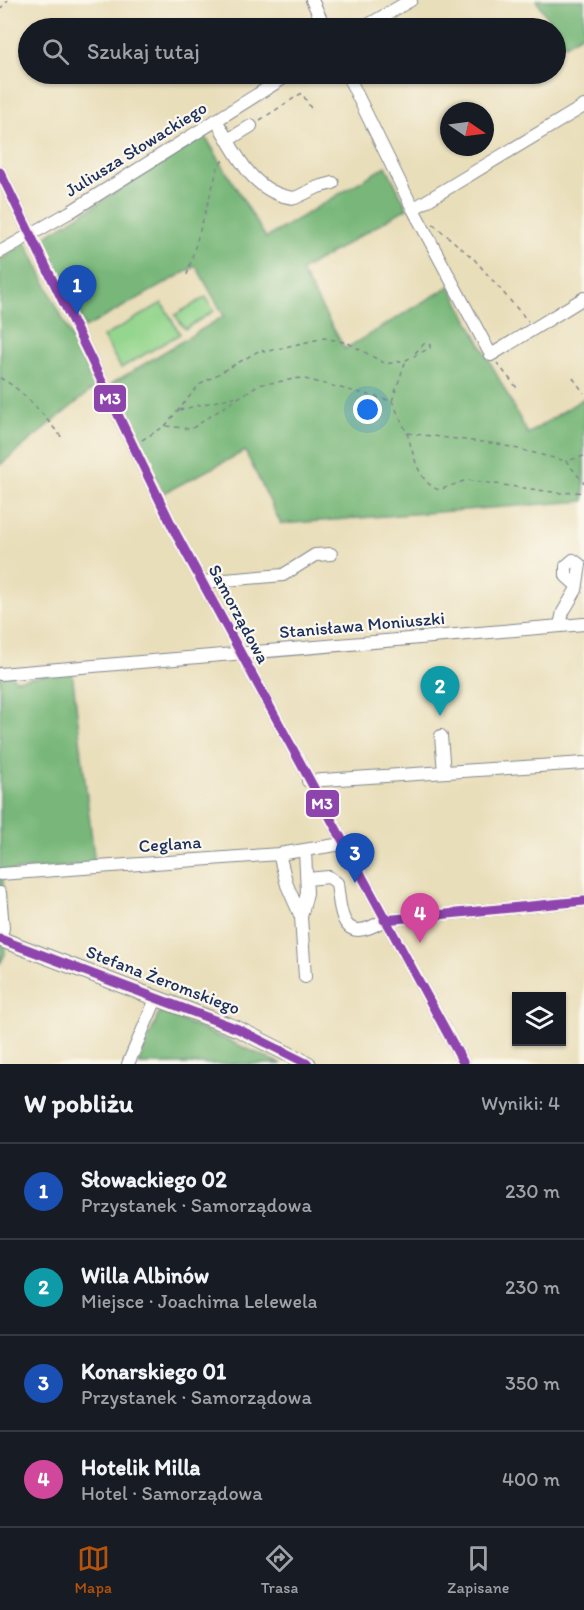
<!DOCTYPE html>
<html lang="pl">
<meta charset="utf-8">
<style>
:root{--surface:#171b24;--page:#20242c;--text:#f1f3f6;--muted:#9ea1a6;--line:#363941;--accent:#b45309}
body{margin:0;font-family:Itim,sans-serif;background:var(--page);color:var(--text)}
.controls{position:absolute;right:18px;bottom:18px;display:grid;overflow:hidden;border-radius:0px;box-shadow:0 2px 4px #0004}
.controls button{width:54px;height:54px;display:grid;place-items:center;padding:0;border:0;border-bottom:2px solid var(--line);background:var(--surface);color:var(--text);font:30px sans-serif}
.compass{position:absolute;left:440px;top:102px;width:54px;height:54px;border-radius:50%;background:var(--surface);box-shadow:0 2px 4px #0004;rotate:103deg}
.you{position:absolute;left:368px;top:410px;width:21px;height:21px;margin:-15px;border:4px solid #fff;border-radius:50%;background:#1a73e8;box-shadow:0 0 0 9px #1a73e833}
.badge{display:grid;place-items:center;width:39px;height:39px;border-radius:50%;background:var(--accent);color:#fff;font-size:20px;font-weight:700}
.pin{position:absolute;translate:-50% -50px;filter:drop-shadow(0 2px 3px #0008)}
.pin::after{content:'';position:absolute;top:32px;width:21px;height:18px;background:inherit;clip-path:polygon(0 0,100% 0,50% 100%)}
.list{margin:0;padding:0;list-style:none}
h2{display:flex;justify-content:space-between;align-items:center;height:78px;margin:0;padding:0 24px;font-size:26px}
h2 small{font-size:20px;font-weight:400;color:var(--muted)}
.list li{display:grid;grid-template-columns:39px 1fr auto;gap:18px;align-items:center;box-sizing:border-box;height:96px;padding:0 24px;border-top:2px solid var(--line)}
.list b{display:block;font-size:22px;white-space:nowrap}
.list p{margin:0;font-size:20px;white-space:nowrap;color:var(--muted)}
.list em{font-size:20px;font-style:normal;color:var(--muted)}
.icon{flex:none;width:33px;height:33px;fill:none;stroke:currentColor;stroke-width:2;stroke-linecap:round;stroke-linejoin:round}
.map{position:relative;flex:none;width:584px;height:1064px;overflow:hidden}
.search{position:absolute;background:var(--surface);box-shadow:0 2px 4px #0004;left:18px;right:18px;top:18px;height:66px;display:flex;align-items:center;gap:15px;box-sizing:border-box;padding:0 21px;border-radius:33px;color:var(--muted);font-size:22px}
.sheet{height:462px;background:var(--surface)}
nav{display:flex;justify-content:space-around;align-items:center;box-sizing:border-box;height:84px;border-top:2px solid var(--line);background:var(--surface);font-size:16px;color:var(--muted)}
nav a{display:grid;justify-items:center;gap:3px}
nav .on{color:var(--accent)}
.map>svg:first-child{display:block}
.green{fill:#95d68e;stroke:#588276;stroke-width:1.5}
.forest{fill:#78b779;stroke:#4a736c;stroke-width:1.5}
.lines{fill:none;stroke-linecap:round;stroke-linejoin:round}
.minor-casing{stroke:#82868c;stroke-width:14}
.major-casing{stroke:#82868c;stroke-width:17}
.path{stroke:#82868c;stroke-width:1.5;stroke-dasharray:4.5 4.5;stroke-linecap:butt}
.minor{stroke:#fff;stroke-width:12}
.major{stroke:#fff;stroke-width:15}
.bus-1-casing{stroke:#fbf7ec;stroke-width:14}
.bus-1{stroke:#8e44ad;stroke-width:9}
.labels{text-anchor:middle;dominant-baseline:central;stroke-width:4.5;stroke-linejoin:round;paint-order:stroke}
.street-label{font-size:18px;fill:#1b2f5e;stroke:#fbf7ec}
.line-badge{stroke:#fbf7ec;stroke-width:2}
.badge-label{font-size:16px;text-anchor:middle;font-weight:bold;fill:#fff}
</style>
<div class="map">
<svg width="584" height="1064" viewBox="0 0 584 1064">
<rect width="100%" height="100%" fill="#fbf7ec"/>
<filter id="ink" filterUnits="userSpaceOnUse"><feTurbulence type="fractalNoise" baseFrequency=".0167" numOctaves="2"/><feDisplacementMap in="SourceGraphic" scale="12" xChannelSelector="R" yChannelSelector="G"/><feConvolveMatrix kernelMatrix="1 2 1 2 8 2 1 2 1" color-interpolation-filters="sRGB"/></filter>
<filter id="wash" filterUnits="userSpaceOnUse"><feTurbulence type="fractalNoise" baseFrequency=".008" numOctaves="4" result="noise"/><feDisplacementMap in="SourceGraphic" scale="24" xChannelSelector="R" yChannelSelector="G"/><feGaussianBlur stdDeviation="1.35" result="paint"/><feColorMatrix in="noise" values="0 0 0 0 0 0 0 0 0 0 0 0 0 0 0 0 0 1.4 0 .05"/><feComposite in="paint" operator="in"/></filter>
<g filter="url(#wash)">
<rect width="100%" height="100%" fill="#e9deba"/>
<path class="green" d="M206 297 214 311 185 329 175 315Z
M162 303 180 334 121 368 103 337Z"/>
<path class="forest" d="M536 0H584V33L565 45Z
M205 136 266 238 386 166 407 208 301 271 345 349 450 286 528 434 584 398V501L281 524 245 451 164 493 111 384 224 316 196 266 85 328 43 238Z
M26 242 95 387 0 465V260Z
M0 664 16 680 72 671 95 865 3 871 5 954 0 964Z
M160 1011 282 1064H138Z"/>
</g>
<g filter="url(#ink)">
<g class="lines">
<defs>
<path id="minor" d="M312 0 325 28
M363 28 411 0
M347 74 413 209 491 355 584 298
M216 120C236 153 252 194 295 198L318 187 333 183
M228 140 251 126
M0 172 176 534 464 1064
M413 209 584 106
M0 252 70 212 290 74
M202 582 283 575 315 555 331 554
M560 625 563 612 576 590 580 565 573 560 566 566V576L576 585
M0 674 584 624
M441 736 444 772
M308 781 584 763
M279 854 287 885 301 917 305 977
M0 874 279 854 342 844
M307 879 329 877 337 883C341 917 343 946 384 920L584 901
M0 893 3 928 0 941
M301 917 307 893 305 851
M128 1064 156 999"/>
<path id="major" d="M0 939 238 1029 308 1064"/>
</defs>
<use href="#minor" class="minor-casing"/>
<use href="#major" class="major-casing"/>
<path class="path" d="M0 9 8 0
M260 120 302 93 313 112
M433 224 474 259 528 321
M187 275 219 164 225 159
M497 363 517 388
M0 378C26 391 45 418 64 440
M573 378 584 393
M392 401 407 433 498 444 566 461
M179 410 238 396
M166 426 191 429 258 385 301 378 392 401 406 360
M407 433C414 454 417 482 439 490L467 480 560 493 584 492
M142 440 165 426 199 385 262 349 264 352 324 338 348 343 386 364 406 360 430 348V345L425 343 415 353
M584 456 566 461 584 483"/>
<use href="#minor" class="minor"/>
<use href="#major" class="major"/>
<defs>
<path id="bus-1" d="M0 172 176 534 464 1064
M384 920 584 901
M0 939 238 1029 308 1064"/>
</defs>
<use href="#bus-1" class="bus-1-casing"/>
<use href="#bus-1" class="bus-1"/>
</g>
</g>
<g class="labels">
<g class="street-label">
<text transform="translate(136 149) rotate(-32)">Juliusza Słowackiego</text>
<text transform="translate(239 614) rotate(62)">Samorządowa</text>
<text transform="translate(362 625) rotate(-5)">Stanisława Moniuszki</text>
<text transform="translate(170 844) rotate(-4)">Ceglana</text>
<text transform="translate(163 980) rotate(21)">Stefana Żeromskiego</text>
</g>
</g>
<g class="line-badge">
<rect x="93" y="384" width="34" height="29" rx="6" fill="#8e44ad"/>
<rect x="305" y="789" width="35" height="29" rx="6" fill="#8e44ad"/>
</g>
<g class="badge-label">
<text x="110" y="404">M3</text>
<text x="322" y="809">M3</text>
</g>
</svg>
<div class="controls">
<button><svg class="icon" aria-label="layers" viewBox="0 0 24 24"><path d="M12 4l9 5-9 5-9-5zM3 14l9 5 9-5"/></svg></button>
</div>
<svg class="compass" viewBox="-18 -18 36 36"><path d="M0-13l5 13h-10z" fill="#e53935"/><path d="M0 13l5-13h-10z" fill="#9ea1a6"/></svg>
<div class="you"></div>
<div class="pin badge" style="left:77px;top:315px;background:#1a4fb4">1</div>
<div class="pin badge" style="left:440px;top:716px;background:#0f9aa8">2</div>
<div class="pin badge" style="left:355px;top:883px;background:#1a4fb4">3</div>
<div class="pin badge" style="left:420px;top:943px;background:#d1479c">4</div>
<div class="search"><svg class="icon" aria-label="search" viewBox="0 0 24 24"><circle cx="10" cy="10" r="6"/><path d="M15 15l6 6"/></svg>Szukaj tutaj</div>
</div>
<section class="sheet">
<h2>W pobliżu<small>Wyniki: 4</small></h2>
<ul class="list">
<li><span class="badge" style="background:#1a4fb4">1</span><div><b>Słowackiego 02</b><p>Przystanek · Samorządowa</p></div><em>230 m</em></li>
<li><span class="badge" style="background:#0f9aa8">2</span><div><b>Willa Albinów</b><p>Miejsce · Joachima Lelewela</p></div><em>230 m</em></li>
<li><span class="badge" style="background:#1a4fb4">3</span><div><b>Konarskiego 01</b><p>Przystanek · Samorządowa</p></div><em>350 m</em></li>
<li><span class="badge" style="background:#d1479c">4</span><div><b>Hotelik Milla</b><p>Hotel · Samorządowa</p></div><em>400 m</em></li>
</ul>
</section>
<nav>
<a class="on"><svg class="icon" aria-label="map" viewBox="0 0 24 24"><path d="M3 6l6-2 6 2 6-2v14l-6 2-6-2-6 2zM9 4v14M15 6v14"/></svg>Mapa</a>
<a><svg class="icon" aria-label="directions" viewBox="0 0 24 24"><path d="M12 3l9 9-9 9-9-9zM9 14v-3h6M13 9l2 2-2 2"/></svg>Trasa</a>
<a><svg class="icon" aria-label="saved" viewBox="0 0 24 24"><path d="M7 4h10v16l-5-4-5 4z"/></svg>Zapisane</a>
</nav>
